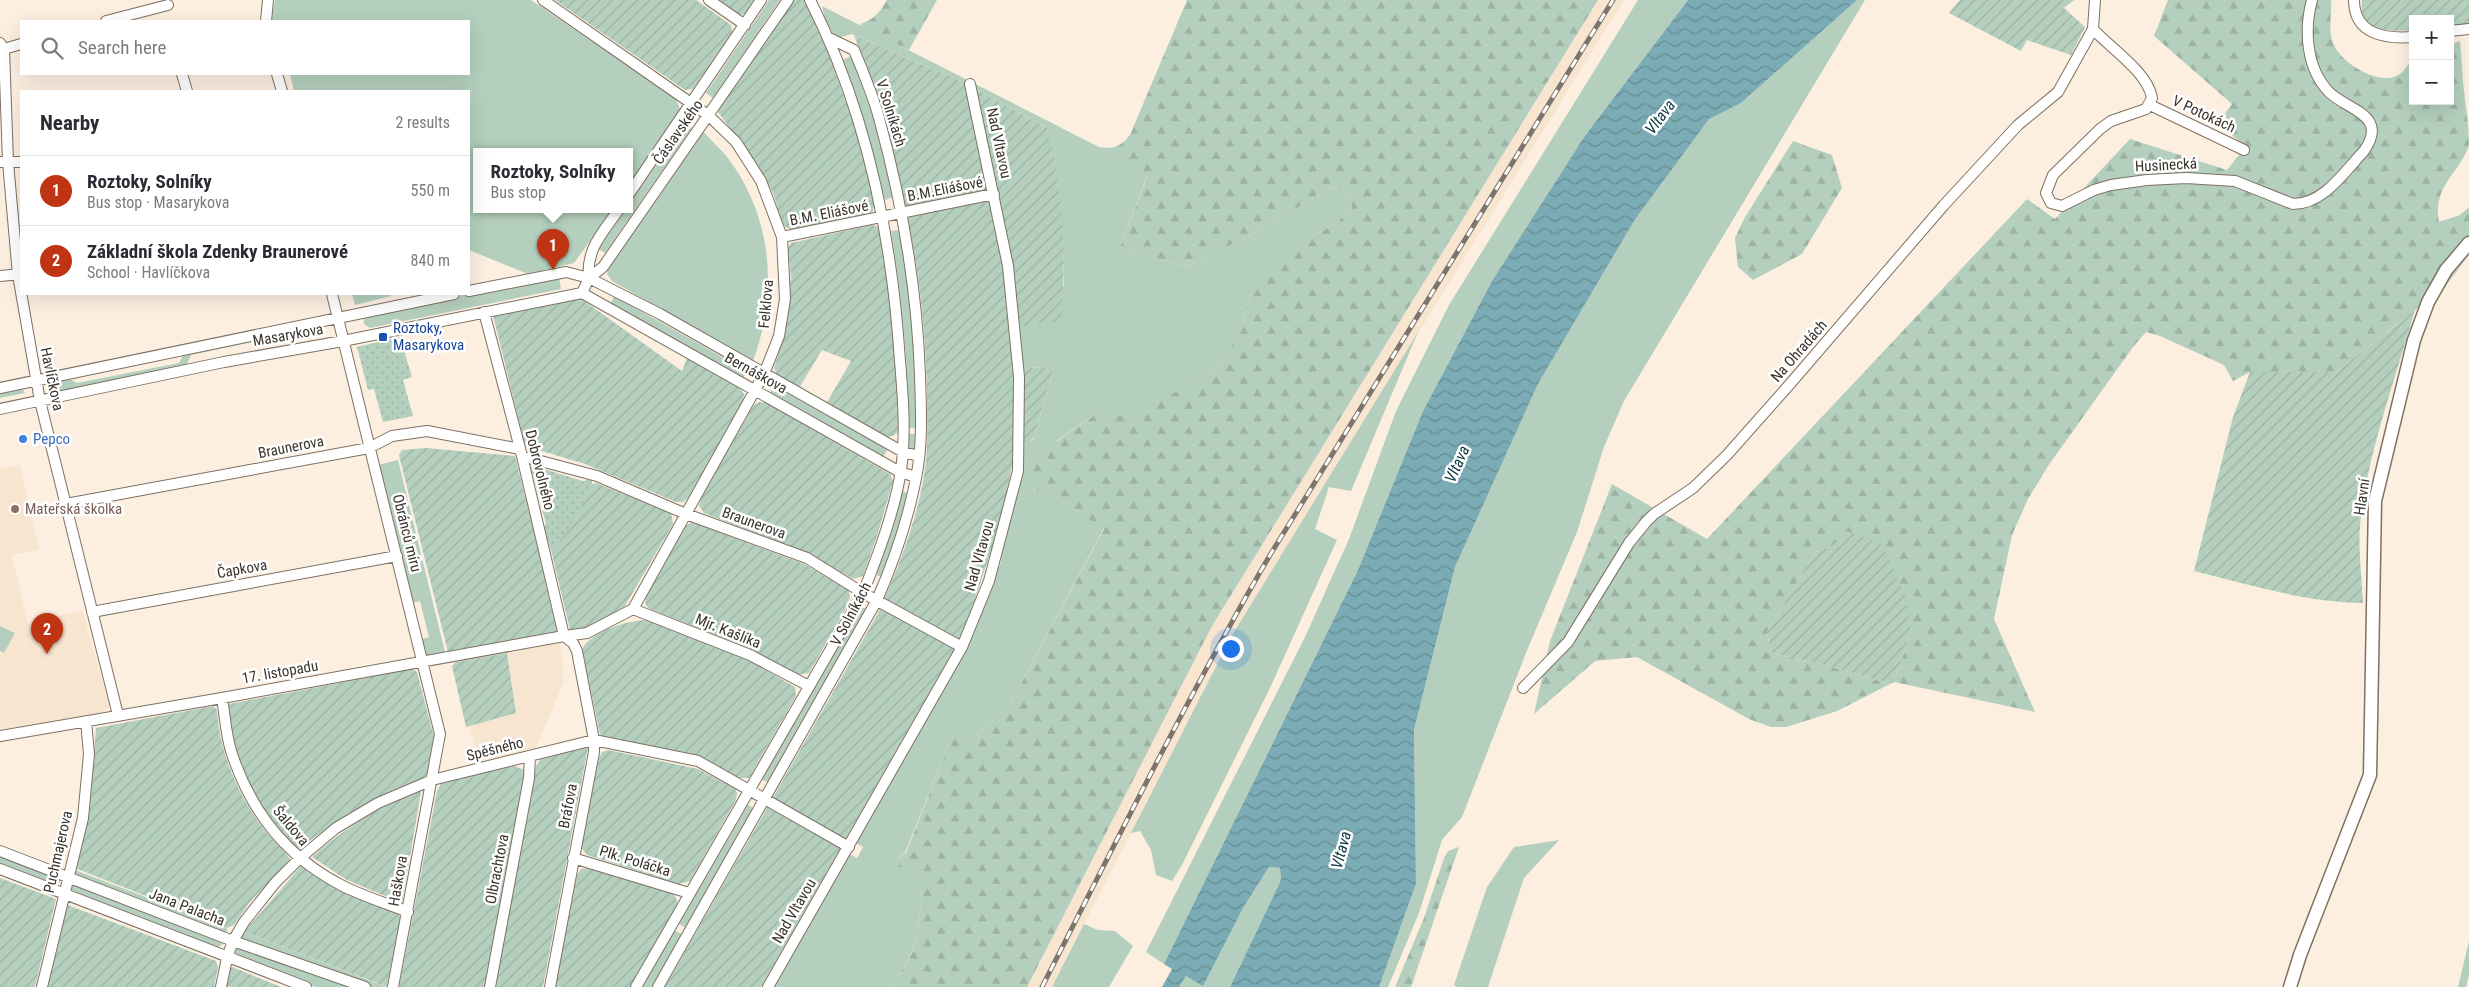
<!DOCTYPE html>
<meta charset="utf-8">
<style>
:root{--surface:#fff;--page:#f2f2f3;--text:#2b2b33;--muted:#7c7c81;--line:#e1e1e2;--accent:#bf3514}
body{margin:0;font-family:"Roboto Condensed",sans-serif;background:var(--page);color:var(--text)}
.controls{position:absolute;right:15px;top:15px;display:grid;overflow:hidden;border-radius:0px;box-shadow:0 5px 20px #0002}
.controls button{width:45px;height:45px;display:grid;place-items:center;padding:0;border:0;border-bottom:1px solid var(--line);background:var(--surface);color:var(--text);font:25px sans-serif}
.you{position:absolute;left:1230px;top:648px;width:18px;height:18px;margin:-12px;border:4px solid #fff;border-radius:50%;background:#1a73e8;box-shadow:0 0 0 8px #1a73e833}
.badge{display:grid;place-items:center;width:32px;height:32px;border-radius:50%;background:var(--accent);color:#fff;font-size:16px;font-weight:700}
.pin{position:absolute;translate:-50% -41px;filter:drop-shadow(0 1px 2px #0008)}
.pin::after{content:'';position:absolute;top:26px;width:18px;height:15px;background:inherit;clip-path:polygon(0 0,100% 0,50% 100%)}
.popup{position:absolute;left:473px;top:148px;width:160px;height:65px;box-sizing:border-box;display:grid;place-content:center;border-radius:0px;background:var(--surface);filter:drop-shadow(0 1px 4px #0005);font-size:16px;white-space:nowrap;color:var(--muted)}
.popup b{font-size:19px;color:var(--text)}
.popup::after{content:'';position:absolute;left:50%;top:100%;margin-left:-10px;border:10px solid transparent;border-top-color:var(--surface)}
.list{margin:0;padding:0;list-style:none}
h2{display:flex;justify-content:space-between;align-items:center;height:65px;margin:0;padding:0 20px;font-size:21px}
h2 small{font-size:16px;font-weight:400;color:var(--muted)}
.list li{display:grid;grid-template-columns:32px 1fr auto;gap:15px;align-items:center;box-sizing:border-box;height:70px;padding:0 20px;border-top:1px solid var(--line)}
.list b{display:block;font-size:19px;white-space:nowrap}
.list p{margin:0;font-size:16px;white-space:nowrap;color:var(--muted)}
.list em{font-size:16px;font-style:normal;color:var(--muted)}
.icon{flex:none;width:28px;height:28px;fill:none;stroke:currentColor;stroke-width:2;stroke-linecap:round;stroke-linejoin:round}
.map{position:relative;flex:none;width:2469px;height:987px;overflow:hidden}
.search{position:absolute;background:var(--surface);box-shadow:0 5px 20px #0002;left:20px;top:20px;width:450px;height:55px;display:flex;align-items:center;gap:12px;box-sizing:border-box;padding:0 18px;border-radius:0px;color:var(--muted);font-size:19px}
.panel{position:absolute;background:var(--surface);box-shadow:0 5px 20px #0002;left:20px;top:90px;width:450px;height:205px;border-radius:0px}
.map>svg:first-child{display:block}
.built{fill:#f8e5cf}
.grass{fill:#b4cfbd}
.forest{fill:url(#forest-firs)}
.park{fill:url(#park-dots)}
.garden{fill:url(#garden-furrows)}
.water{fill:url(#water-waves)}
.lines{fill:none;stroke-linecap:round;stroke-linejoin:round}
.minor-casing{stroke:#7d7163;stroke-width:12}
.tertiary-casing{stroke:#7d7163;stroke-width:15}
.minor{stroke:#fff;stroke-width:10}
.tertiary{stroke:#fff;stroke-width:12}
.rail-casing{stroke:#7d756c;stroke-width:5}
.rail{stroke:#fff;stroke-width:3;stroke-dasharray:9;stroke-linecap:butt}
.transit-dot{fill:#1a4fb4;stroke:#fff;stroke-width:2}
.shop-dot{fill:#3f7fe0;stroke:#fff;stroke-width:2}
.education-dot{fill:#8d6e63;stroke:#fff;stroke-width:2}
.labels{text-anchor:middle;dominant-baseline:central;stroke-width:5;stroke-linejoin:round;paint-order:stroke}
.street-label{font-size:15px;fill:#39332d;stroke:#fff}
.transit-label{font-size:15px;fill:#164399;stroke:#fff;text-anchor:start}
.shop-label{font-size:15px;fill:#366cbe;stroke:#fff;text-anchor:start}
.education-label{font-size:15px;fill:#785e54;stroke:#fff;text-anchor:start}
.water-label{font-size:16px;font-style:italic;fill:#093840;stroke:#fff}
</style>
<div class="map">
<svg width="2469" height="987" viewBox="0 0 2469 987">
<defs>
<pattern id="forest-firs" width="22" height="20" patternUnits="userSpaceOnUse" patternTransform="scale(1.25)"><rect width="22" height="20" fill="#b4cfbd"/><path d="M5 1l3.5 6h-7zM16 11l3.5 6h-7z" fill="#9cb2a3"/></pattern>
<pattern id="park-dots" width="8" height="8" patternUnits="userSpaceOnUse" patternTransform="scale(1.25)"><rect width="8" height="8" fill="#b4cfbd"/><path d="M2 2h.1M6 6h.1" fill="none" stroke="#9cb2a3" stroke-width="1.8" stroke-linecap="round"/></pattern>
<pattern id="garden-furrows" width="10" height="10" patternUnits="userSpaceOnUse" patternTransform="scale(1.25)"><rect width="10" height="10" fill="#b4cfbd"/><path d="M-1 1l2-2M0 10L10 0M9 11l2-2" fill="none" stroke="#9cb2a3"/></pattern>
<pattern id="water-waves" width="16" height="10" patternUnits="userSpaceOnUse" patternTransform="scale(1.25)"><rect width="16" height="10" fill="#7babb4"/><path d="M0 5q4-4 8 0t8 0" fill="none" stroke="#668c93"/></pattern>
</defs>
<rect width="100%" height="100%" fill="#fdefe0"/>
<path class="built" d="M1598 0H1624L1231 637 1052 987H1027L1212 626Z
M20 465 39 550 12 555 28 624 82 610 110 706 101 713 0 730V469Z
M560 642 564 681 536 748 479 762 470 726 516 713 507 653 516 649Z"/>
<path class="grass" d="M275 0H531L676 99 680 109 629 184V151H477V209H613L574 263 528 274 469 250V91H294L290 74H469V21H271Z
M769 0H780L713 98 706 93Z
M1638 0H1688L1584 137 1492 281 1423 411 1358 570 1164 964 1146 952 1305 637 1349 539 1396 411 1449 305Z
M1857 0H1865L1624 401 1604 447 1577 532 1528 648 1462 817 1442 840 1419 913 1388 987H1379L1416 884 1414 730 1455 567 1538 384 1634 221 1709 119 1741 103Z
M822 6 1099 147 1117 160 1147 176 1120 247 1186 267 1253 234 1332 187 1352 196V208L1335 224 1303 242 1250 296 1240 333 1215 370 1130 418 1099 412 1056 441 1049 439 1027 488 1053 496 1104 528 1008 708 971 740 954 731 905 853 887 867H910L922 879C922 901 918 941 908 960 903 970 896 978 890 987H771L849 854 857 858 863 847 856 843 939 698 938 693 973 635 972 631 995 569 1000 566 1023 437 1032 441 1034 438 1054 367 1023 368 1018 326 1064 286C1064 232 1058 181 1047 128L961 81 852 34 838 38 835 37 825 19Z
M851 56 874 119 893 197 885 200 865 123 842 60Z
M686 123 692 128 605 253 598 249 626 209H629V204Z
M702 130C710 140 720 148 728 158 773 218 778 293 753 361L612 281 607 274 609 267Z
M900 230C910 296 917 361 917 428H909C908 361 902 297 891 231Z
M559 276 561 289 370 328 364 324V317L371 313Z
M352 294H391V296L355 305Z
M614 296 747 371 743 378 611 303Z
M307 329 306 339 301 340 299 332 191 355 186 366 56 393 53 379 66 377 77 383 179 363 185 352Z
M1418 332 1351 491 1329 487 1315 529 1337 540 1270 688 1182 865 1172 881 1156 875 1151 850 1140 831 1131 833 1231 637Z
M774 385 888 449 883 457 770 393Z
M21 387 25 393 0 398V392Z
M909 434H917V451L908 448Z
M398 460 445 652 426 657 422 639 429 637 420 601 412 603 378 465Z
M902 491 910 494 883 578 875 574 892 528Z
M860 606 867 610 769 783 761 779Z
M0 626 15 633 4 653 0 651Z
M748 805 755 809 686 928 679 924Z
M1559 840 1524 878 1488 987H1457L1454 985 1487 887 1514 847Z
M0 853 61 880 57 886 0 867Z
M1269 867 1280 868 1281 880 1230 987H1179L1186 976 1203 985 1243 908Z
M75 870 227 928 225 942 217 948 73 892 71 887Z
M1084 924 1098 930 1115 931 1133 946 1109 987H1052Z
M674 930 682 934 652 987H642Z
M244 932 386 987H315L237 957 233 951Z
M2469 941V975L2466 987H2458Z"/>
<path class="forest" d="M887 0H937L909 50 865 29 860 24C874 20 880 12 887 0Z
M1187 0H1598L1212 626 1027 987H890C896 978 903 970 908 961 918 941 922 901 922 879L910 867H886L906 853 954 730 971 740 1008 708 1104 529 1053 496 1027 488 1042 450 1049 439 1057 441 1099 412 1130 417 1215 370 1240 333 1250 296 1262 277 1303 242 1335 224 1352 208V196L1332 187 1253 234 1186 267 1120 247 1147 177 1117 160 1099 147C1114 149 1120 147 1130 135Z
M2168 0H2331C2332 12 2328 32 2333 43 2340 63 2382 89 2401 73 2405 70 2409 63 2413 58V101H2450V44L2460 41C2462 58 2462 74 2464 91 2466 108 2469 127 2469 145 2460 173 2432 186 2439 222L2460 215 2469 207V255L2436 299 2415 310 2336 372H2250L2233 381 2224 365 2160 336 2146 332 2133 347 2048 466 2028 499 2012 535 1994 619 2035 712 1894 682 1911 632 1831 547 1815 552 1767 632 1771 653 1825 665 1890 684 1837 711 1786 727H1771L1749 719 1637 657 1595 661 1534 714 1550 641 1612 484 1707 539 2027 199 2055 219 2130 139 2227 170 2246 146 2217 124 2232 104 2154 36Z
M1793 141 1832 155 1842 188 1802 254 1753 280 1738 267 1735 238 1745 217Z
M1459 847 1411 987H1395L1424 918 1444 858 1448 851Z"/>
<path class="park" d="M400 337 412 377 403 380 413 416 383 422 374 389 368 390 357 347Z
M536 464 537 467 583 481 592 479C593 501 565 535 551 550L543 527 546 524 533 474 529 468Z"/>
<path class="garden" d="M555 0H696L731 25 732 32 693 89 685 90Z
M716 0H755L746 14 738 15Z
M793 0H805L829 55 857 133 875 203 873 211 869 215 791 230 783 225 773 193 759 167 718 112 719 106Z
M1960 0H2074L2064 8 2085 27 2071 55 2027 40 2021 51 1949 13Z
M2362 0H2469V24L2450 26V19H2413V30C2391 32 2357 32 2362 0Z
M854 35 961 81 1047 128C1063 191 1067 256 1061 321L1019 326 1023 368 1054 367 1034 438 1028 442 1023 438V453L1012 466 1000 524 964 632 761 987H665L877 615C899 567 920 514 926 461 928 438 927 415 927 393 925 267 898 153 854 35Z
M871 225 877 226 881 231C893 297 897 365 898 432L893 436 884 437 826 404 851 361 822 350 799 388 777 375 774 368 784 336 788 308 791 277 788 248 791 243Z
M580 298 682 371 687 358 740 388 744 394 743 401 688 498 683 502H676L585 464 525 446 493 315Z
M2415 310C2396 377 2366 458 2360 526 2358 551 2362 578 2363 603 2305 602 2250 585 2194 571L2233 417 2250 372H2336Z
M759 402 766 403 890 474 893 481 878 533 863 576 853 579 808 554 704 513 699 506 701 497 754 405Z
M426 448 515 456 559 632 448 652 399 455 402 450Z
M596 483 671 513 673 524 625 606 587 629 570 630 551 550C570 530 581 510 592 484Z
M692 522 804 564 848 590 850 595 849 603 809 673 797 675 750 649 650 609 646 606 645 598 686 526Z
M1846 531 1882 544 1906 598 1911 632 1894 682 1890 684 1825 665 1771 653 1767 632 1815 552 1831 547Z
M647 620 745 658 795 687 796 696 749 778H739L703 757 605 738 600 734 582 649C592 631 628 620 647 620Z
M507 653 516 713 466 727 452 666 456 662Z
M413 669 417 672 434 737 426 777 400 787 349 813 298 849C260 811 229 760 229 704Z
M213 706 217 710C220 755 239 798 267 833 274 842 284 849 290 859L250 902 234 925 227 928 75 868 89 811 96 728Z
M588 747 543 987H495L536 766 541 759Z
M608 750 698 769 735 789 737 793 736 800 690 881 679 884 587 855 581 847 599 758 602 752Z
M512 765 524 770 527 777 487 987H399L437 791 442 782Z
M422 786 402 903 347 880 312 857C347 826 381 807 422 786Z
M301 866 338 889 401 916 387 987 244 932Z
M587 868 674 894 678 903 630 987H555L577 875 581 869Z
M0 878 56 899 35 987H0Z
M65 904 216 961 218 967 214 987H46Z
M232 967 281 987H225L228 970Z"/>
<path class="water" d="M1688 0H1857L1741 103 1709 119 1634 221 1538 384 1455 567 1414 730 1416 884 1379 987H1230L1281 880 1280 868 1269 867 1243 908 1203 986 1186 976 1179 987H1162L1172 969 1164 964 1358 570 1423 411 1492 281 1584 137Z"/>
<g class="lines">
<defs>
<path id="minor" d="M709 0 745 25
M2095 0 2093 29C2110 48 2148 72 2152 98L2146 109 2111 121 2100 129 2053 175 2046 193 2051 203 2062 206 2094 190 2111 185 2147 180 2186 178 2235 181 2293 204C2324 204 2344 172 2364 151 2389 115 2349 111 2329 92 2306 68 2304 30 2312 0
M2354 0C2354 35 2386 39 2413 37
M106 21 168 5
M266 21 268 0
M2450 31 2469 29
M0 43 4 49 8 162 18 275 40 401 118 715
M4 49 21 44
M182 74 187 91
M277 74 282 91
M2150 105 2244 150
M0 162H21
M629 194 761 0
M782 237 994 194
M0 276 21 274
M589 278C586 248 603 233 619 209
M469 291 566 272 589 278 660 314 903 452 919 456
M582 293 900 472 916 477
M582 293 589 278 603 267 788 0
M332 294 440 734 393 987
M484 312 522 456 564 636
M0 388 454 294
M0 409 224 362 343 341 582 293
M522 456 597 476 686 514 807 558 863 593 962 647
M66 504 369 448 392 436 427 431 520 449
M633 609 750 655 809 686
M92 612 397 556
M1523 688 1568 642 1629 543 1646 522 1654 514 1693 488 1727 455 1790 384 1944 205 2018 125 2058 92 2093 29
M222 698C225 716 226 737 232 754 251 811 287 857 341 885 362 896 386 903 408 912
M0 736 222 698 564 636 587 633 633 609 764 374 779 336 785 299 782 237 761 181 736 142 708 115 543 0
M0 851 233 941 365 987
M573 858 689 893
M0 869 306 987
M42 987 83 818 89 754 86 721
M221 987 227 958 233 941 244 922 275 883 299 859 336 828 378 803 432 780 594 740 698 761 849 847
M490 987 529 778 530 756
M550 987 594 752V740L577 651 573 643 564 636
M636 987 863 593C878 555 895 510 901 470 906 434 903 396 900 361 892 236 867 112 810 0
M658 987 877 600C894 561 908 520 916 478 923 445 921 409 920 375 917 288 902 202 879 118 873 95 863 72 854 50L829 38
M768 987 962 647 989 581 1018 471 1019 377 1008 266 970 84"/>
<path id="tertiary" d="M2290 987 2300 955 2370 775 2375 501 2414 340 2428 302 2446 270 2469 243"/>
</defs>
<use href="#minor" class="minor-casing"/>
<use href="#tertiary" class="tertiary-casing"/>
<use href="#minor" class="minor"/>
<use href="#tertiary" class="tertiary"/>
<defs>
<path id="rail" d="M1042 987C1116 842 1188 696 1270 555L1613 0"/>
</defs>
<use href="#rail" class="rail-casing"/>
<use href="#rail" class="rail"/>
</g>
<rect class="transit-dot" x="378" y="332" width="10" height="10" rx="2.5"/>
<circle class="shop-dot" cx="23" cy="439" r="5"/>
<circle class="education-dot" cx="15" cy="509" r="5"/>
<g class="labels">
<g class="street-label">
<text transform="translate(891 113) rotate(73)">V Solníkách</text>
<text transform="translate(2204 114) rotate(25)">V Potokách</text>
<text transform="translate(678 132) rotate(-55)">Čáslavského</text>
<text transform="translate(999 143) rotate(78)">Nad Vltavou</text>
<text transform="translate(2166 165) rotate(-3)">Husinecká</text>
<text transform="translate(945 189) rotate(-11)">B.M.Eliášové</text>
<text transform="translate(829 213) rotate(-11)">B.M. Eliášové</text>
<text transform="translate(766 304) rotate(-85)">Felklova</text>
<text transform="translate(288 335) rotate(-10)">Masarykova</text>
<text transform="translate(1799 351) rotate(-49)">Na Ohradách</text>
<text transform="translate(756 373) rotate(29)">Bernáškova</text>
<text transform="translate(52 379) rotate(78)">Havlíčkova</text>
<text transform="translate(291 447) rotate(-11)">Braunerova</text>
<text transform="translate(540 470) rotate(76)">Dobrovolného</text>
<text transform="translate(2362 497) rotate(-82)">Hlavní</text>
<text transform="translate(754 523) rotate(20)">Braunerova</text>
<text transform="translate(407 533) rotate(76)">Obránců míru</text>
<text transform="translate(979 556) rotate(-74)">Nad Vltavou</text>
<text transform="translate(242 569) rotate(-10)">Čapkova</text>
<text transform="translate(851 614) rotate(-62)">V Solníkách</text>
<text transform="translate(728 631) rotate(22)">Mjr. Kašlíka</text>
<text transform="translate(280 672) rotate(-10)">17. listopadu</text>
<text transform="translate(495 749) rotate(-14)">Spěšného</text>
<text transform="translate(568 806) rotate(-79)">Bráfova</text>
<text transform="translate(291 826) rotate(50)">Šaldova</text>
<text transform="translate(58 852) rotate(-77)">Puchmajerova</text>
<text transform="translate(635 861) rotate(17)">Plk. Poláčka</text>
<text transform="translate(497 869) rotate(-79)">Olbrachtova</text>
<text transform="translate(398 881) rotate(-80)">Haškova</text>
<text transform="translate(187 907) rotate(21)">Jana Palacha</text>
<text transform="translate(794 911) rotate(-60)">Nad Vltavou</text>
</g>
<g class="transit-label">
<text x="393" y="328">Roztoky,<tspan x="393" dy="17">Masarykova</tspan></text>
</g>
<g class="shop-label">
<text x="33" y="439">Pepco</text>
</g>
<g class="education-label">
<text x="25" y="509">Mateřská školka</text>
</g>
<g class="water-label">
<text transform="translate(1660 117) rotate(-53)">Vltava</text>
<text transform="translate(1457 464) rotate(-66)">Vltava</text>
<text transform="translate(1341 850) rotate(-75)">Vltava</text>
</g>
</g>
</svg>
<div class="controls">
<button>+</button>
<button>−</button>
</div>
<div class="you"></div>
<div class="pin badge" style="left:553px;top:270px">1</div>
<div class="popup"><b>Roztoky, Solníky</b>Bus stop</div>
<div class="pin badge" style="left:47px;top:654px">2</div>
<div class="search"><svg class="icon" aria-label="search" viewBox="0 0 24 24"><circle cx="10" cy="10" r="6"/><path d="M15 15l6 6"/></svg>Search here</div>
<section class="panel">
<h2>Nearby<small>2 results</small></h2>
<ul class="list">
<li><span class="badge">1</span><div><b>Roztoky, Solníky</b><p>Bus stop · Masarykova</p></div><em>550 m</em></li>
<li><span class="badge">2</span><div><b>Základní škola Zdenky Braunerové</b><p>School · Havlíčkova</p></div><em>840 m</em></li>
</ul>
</section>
</div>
